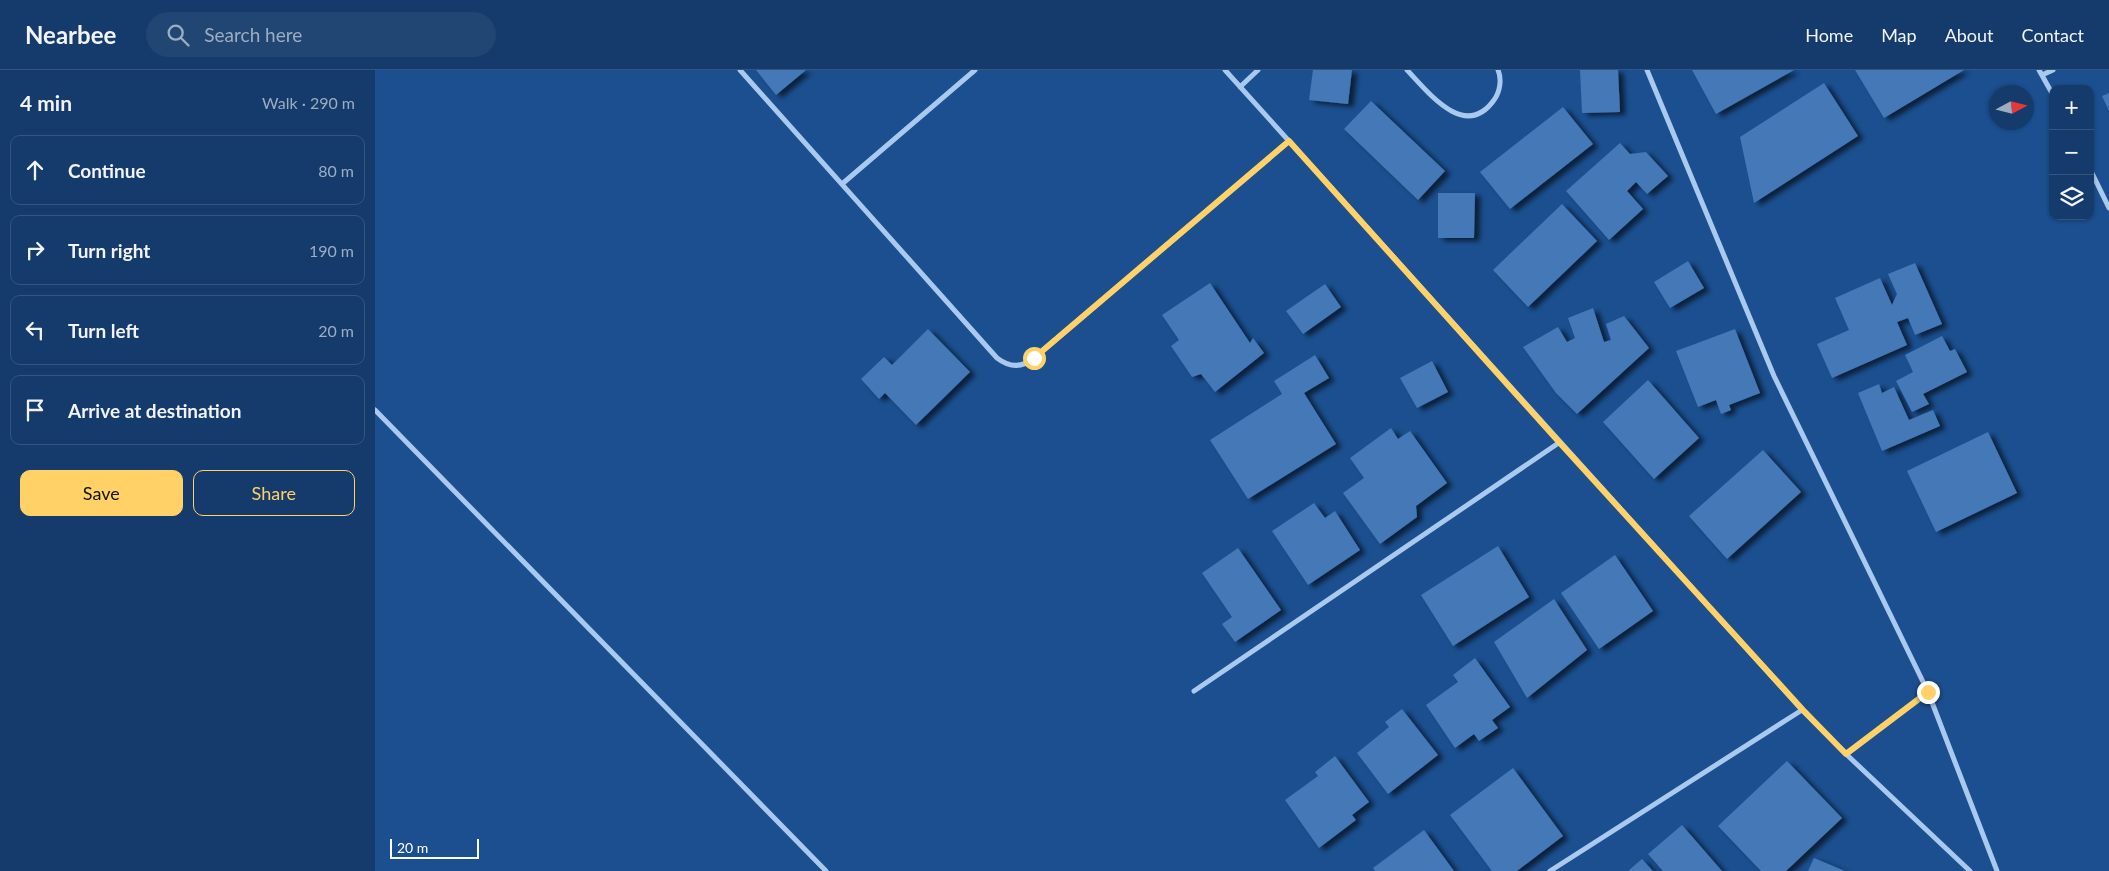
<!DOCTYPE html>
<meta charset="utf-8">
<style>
:root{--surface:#143b6b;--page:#214673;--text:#f1f3f6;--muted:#9dadc1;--line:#33557e;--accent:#ffd166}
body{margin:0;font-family:Lato,sans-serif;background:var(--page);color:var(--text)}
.controls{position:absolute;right:15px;top:15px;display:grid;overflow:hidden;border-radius:10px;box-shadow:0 1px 4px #0004}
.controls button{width:45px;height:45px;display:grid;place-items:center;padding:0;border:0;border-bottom:1px solid var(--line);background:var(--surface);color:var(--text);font:25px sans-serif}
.compass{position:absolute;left:1614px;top:15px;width:45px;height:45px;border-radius:50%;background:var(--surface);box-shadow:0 1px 4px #0004;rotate:83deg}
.scale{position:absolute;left:15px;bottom:12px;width:89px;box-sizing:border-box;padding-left:5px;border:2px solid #fff;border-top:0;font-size:14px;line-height:18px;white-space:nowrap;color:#fff;-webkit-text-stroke:4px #1b4f8f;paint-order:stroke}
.stop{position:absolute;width:15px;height:15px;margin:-11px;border:4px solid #ffd166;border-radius:50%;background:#fff}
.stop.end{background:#ffd166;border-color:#fff;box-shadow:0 1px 5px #0008}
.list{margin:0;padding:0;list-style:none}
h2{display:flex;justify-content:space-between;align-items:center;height:65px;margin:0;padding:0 20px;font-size:21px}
h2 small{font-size:16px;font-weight:400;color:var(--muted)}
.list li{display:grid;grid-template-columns:32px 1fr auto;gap:15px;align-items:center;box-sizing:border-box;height:70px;margin:0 10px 10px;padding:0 10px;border:1px solid var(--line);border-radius:10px}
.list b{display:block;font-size:19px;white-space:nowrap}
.list em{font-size:16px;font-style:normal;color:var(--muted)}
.actions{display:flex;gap:10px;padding:15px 20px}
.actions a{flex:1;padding:11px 0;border:1px solid var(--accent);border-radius:10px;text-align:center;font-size:18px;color:var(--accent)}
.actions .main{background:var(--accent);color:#111}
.icon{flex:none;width:28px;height:28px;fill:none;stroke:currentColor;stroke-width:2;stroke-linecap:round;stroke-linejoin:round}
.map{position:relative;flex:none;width:1734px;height:801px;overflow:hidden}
header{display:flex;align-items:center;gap:30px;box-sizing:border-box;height:70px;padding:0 25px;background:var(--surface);border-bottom:1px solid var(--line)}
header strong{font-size:24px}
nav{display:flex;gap:28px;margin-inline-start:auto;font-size:18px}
.search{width:350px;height:45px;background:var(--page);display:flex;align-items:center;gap:12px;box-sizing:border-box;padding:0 18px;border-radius:28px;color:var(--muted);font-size:19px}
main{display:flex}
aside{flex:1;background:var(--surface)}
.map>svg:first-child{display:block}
.building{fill:#4478b7;filter:url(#shadow)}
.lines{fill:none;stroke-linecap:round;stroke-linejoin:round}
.street{stroke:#a9c9ee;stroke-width:5}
.route{stroke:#ffd166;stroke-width:6}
</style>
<header>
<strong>Nearbee</strong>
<div class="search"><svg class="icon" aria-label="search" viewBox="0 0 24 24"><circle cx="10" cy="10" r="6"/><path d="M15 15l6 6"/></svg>Search here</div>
<nav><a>Home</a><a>Map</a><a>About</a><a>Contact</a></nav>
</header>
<main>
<aside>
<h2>4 min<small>Walk · 290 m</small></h2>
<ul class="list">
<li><svg class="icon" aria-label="ahead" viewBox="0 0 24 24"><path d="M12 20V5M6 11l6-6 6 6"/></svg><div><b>Continue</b></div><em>80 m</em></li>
<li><svg class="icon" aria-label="right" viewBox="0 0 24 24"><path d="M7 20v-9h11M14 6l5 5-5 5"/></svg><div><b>Turn right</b></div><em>190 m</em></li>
<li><svg class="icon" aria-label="left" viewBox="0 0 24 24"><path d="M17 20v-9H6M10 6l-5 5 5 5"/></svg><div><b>Turn left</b></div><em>20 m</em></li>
<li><svg class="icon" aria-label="arrive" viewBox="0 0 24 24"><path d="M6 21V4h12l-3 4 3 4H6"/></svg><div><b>Arrive at destination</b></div></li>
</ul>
<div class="actions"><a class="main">Save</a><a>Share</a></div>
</aside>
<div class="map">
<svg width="1734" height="801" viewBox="0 0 1734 801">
<defs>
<filter id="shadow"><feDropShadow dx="5.5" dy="3" stdDeviation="2.5" flood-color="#0009"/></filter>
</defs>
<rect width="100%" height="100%" fill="#1b4f8f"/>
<path class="building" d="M381 0H431L401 25Z
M938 0H977L973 34 934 30Z
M1205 0H1243L1245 42 1207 43Z
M1317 0H1419L1341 44Z
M1480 0H1589L1509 48Z
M1449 13 1483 66 1379 133 1365 67Z
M1734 23V41L1727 26Z
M996 31 1070 101 1043 130 969 59Z
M1188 37 1218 74 1135 139 1105 102Z
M1245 73 1255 84 1271 82 1293 106 1272 124 1261 112 1252 121 1268 139 1234 170 1191 121Z
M1063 123H1100L1099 168H1063Z
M1187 134 1222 171 1153 237 1118 200Z
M1313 191 1329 218 1295 238 1279 212Z
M1540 193 1567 254 1540 265 1533 248 1522 252 1532 275 1457 308 1442 274 1474 260 1460 228 1505 208 1517 235 1522 224 1513 204Z
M835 213 875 273 878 268 889 283 840 322 826 304 817 307 796 276 804 270 787 245Z
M950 214 966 237 928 264 911 241Z
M1218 238 1229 272 1236 270 1231 254 1249 246 1274 278 1202 344 1181 323 1148 277 1183 257 1192 272 1200 268 1193 248Z
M553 259 595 302 541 355 510 323 504 329 486 309 509 287 517 295Z
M1360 259 1385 323 1354 335 1356 340 1346 344 1341 330 1323 337 1301 281Z
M1567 266 1575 281 1580 279 1592 302 1548 324 1554 334 1537 342 1521 311 1538 302 1530 285Z
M940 285 954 308 929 323 961 374 873 429 835 370 907 324 899 311Z
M1057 291 1073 322 1042 338 1025 308Z
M1273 310 1324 368 1279 409 1228 352Z
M1504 314 1507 323 1519 317 1534 350 1558 340 1565 356 1507 381 1483 323Z
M1016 358 1023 369 1035 361 1072 413 1041 436 1042 447 1005 474 968 423 989 408 975 388Z
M1613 362 1642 423 1561 462 1532 401Z
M1388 380 1426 422 1352 489 1314 446Z
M939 433 950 448 960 441 985 480 933 515 897 461Z
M1123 476 1154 527 1078 576 1046 525Z
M863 478 906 540 860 572 847 554 857 547 827 503Z
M1240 485 1278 541 1224 579 1186 523Z
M1179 529 1212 580 1152 628 1119 572Z
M1100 588 1135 637 1117 650 1123 658 1104 671 1099 664 1080 678 1051 635 1083 612 1078 605Z
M1027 639 1063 685 1013 724 982 683 1014 657 1010 652Z
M960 686 994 732 977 745 981 750 944 778 910 730 943 706 940 702Z
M1412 691 1467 748 1411 801H1386L1343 756Z
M1138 698 1188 766 1142 801H1117L1075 745Z
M1307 755 1347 801H1288L1273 784Z
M1049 760 1079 801H1000L998 798Z
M1439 788 1470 801H1433Z
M1267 789 1278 801H1253Z"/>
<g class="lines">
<path class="street" d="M365 0 622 288C635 298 647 298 659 288L914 71
M850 0 1427 640 1471 684 1595 801
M1032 0C1053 22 1090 71 1119 30 1125 22 1127 9 1123 0
M1272 0 1399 306 1553 622 1622 801
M1664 0 1678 25
M1667 5 1678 0
M865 17 883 0
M1715 99 1734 138
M467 114 600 0
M0 340 451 801
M819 621 1185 372
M1471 684 1553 622
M1175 801 1427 640"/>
</g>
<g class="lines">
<path class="route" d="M659 288 914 71 1184 372 1428 640 1471 684 1553 622"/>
</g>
</svg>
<div class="controls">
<button>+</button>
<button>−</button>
<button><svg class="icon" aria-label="layers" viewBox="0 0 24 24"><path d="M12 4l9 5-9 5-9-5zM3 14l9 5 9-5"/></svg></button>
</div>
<svg class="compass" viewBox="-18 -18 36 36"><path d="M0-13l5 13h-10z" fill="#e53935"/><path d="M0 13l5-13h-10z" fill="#9dadc1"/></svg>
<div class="scale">20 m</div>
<div class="stop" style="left:659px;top:288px"></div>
<div class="stop end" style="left:1553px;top:622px"></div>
</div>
</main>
